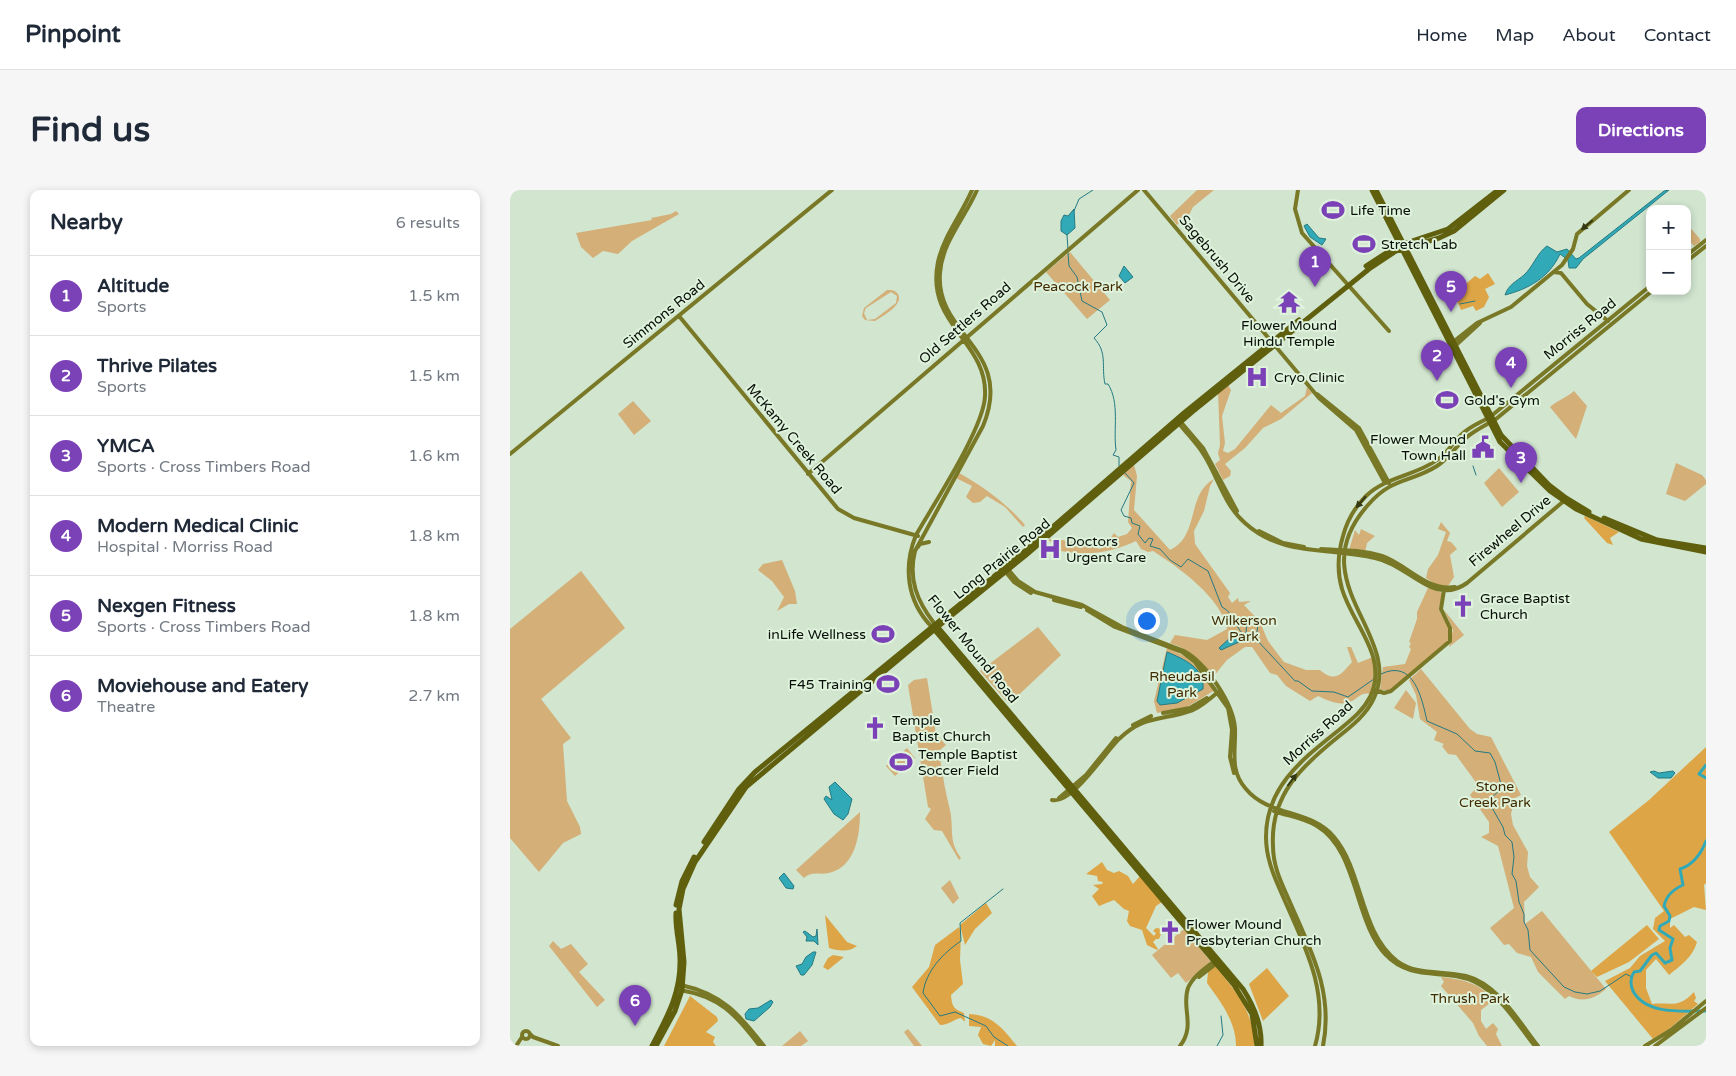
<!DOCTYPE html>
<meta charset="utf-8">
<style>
:root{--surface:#fff;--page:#f6f6f7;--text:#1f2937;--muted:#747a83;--line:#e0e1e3;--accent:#7b41b7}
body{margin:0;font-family:"Varela Round",sans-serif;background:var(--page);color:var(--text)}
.controls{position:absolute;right:15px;top:15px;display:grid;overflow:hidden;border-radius:10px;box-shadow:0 2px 8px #0003}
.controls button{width:45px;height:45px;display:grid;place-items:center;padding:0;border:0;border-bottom:1px solid var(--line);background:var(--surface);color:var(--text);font:25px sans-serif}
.you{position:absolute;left:636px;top:430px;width:18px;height:18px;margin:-12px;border:4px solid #fff;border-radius:50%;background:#1a73e8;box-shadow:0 0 0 8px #1a73e833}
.badge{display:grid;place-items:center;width:32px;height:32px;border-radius:50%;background:var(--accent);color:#fff;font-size:16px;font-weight:700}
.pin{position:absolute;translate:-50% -41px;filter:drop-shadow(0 1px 2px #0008)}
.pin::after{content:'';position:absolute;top:26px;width:18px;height:15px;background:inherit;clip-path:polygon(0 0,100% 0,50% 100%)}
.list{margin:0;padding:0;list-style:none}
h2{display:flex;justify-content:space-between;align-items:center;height:65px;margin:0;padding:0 20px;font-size:21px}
h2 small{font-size:16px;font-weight:400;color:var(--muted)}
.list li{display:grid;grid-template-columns:32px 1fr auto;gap:15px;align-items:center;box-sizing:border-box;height:80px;padding:0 20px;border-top:1px solid var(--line)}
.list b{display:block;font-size:19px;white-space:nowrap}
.list p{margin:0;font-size:16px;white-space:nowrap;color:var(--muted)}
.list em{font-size:16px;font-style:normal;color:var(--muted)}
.map{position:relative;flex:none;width:1196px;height:856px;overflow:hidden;border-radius:10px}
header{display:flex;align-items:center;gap:30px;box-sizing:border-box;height:70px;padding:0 25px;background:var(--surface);border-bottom:1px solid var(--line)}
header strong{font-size:24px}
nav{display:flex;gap:28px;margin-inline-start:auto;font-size:18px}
.intro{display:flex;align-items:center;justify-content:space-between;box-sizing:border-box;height:120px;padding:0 30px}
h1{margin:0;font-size:35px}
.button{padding:12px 22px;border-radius:10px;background:var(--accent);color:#fff;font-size:18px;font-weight:700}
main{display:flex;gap:30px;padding:0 30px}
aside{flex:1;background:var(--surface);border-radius:10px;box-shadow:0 2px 8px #0003}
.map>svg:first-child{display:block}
.green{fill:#d4af77;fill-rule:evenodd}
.forest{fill:#dea546}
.water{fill:#32a9b7;stroke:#257a82}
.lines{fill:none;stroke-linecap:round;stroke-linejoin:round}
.stream{stroke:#257a82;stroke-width:1}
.river{stroke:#32a9b7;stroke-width:3}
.secondary{stroke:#787826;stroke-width:4}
.primary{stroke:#5f5f0e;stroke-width:5}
.oneway{fill:#343813}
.labels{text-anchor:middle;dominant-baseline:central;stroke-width:4;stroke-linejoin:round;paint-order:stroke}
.poi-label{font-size:14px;fill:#070e07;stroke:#dff3dc;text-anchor:start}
.street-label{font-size:14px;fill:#070e07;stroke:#dff3dc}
.park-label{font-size:14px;fill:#412b01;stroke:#dff3dc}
</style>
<header>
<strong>Pinpoint</strong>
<nav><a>Home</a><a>Map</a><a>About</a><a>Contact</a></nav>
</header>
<div class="intro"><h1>Find us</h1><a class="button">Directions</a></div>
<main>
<aside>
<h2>Nearby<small>6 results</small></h2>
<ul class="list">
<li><span class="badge">1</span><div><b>Altitude</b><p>Sports</p></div><em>1.5 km</em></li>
<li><span class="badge">2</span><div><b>Thrive Pilates</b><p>Sports</p></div><em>1.5 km</em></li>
<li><span class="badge">3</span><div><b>YMCA</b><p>Sports · Cross Timbers Road</p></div><em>1.6 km</em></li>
<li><span class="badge">4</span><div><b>Modern Medical Clinic</b><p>Hospital · Morriss Road</p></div><em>1.8 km</em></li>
<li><span class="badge">5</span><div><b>Nexgen Fitness</b><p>Sports · Cross Timbers Road</p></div><em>1.8 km</em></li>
<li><span class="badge">6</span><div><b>Moviehouse and Eatery</b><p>Theatre</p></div><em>2.7 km</em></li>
</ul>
</aside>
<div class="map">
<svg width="1196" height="856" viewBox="0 0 1196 856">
<rect width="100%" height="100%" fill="#d1e5cf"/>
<path class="green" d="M687 0H704L683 17 679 25 667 35 660 26Z
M166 21 169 24 122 51 108 64 93 61 83 68 71 57 66 43 142 30 141 28 161 24Z
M1177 34 1190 49V52L1184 56 1177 48Z
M560 62 600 110 577 129 536 82Z
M377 100C382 100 385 100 388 104 394 115 372 126 365 131L355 130 352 126 354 118ZM381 102 387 106 386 113 365 129 357 130 354 123 356 118Z
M718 195 721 200 712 226 715 253 713 261 718 263 725 259 761 215 771 223 795 206 797 197 802 203 771 229 753 238 735 258 715 274 721 281 720 286 713 290 705 274 710 270 708 263 710 255 708 202Z
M1064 201 1077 216 1066 249 1040 217C1048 210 1056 208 1064 201Z
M123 211 141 231 124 245 108 224Z
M1166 273 1192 285 1196 290V294L1175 311 1156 304Z
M624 275 627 286 624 320 660 360C690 346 676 304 704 289L700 296 694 321 684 341 685 354 720 403 718 407 722 413 728 408 729 412 741 411 734 415 750 432 758 451 774 472 796 480H810C826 494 832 483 842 472L837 457H841L848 473 863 467 864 483 860 504C851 502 850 507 842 511 831 517 819 511 808 506L800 511 776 496 767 485 760 483 742 457H735L717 470 703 487C691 470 680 460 660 453L665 445 697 450 717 439C712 408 668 377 643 361L638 362 631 359 626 351C599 363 580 366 551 361V358L538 350 543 348C559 352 574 353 590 359L595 353 596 347 600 349 604 343 608 347 617 344 622 338 618 332 621 291 613 285Z
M989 278 1009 302 992 317 974 293Z
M449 283C474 297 496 313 515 335L513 337 495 317 477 306 470 312 463 313 456 307 462 296 446 288Z
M931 332 940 343 937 351 941 352 947 359 940 365 944 387 938 396 925 394 916 388 918 379 928 365 936 342 928 339Z
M851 339 865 346 857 353 855 362 839 360 845 340 849 345Z
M272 370 285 401 287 414H279L267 421 274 407 262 391 248 380 253 374Z
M71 381 115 438 31 509 61 548 53 554 57 611 70 637 71 644 53 653 29 682 0 648V439Z
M918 398 933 403 929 419 940 441 938 452 880 500H870L873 477 895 474 901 459 899 457 901 453 899 452 907 429V422Z
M934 420 954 445 939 457 943 440Z
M528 437 551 465 499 514 470 481Z
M657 458C682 467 690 479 705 500L677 517 647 523 644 511Z
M911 479 960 539 967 544 981 547 1011 605 1005 608 1001 624 1003 635 1018 662 1017 676 1020 687 1029 697 1014 712 1015 734 1032 721 1096 799C1084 809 1073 813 1059 806L1055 809 1028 782 1021 767 1007 763 999 754 994 755 980 738 1004 718 988 656 971 647 979 643V632L960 605 965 599V591L946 565 938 564 932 556 934 554 924 550 927 542 910 529 906 505 899 490Z
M417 488 426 544 436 555 429 561C432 581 435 601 440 620 444 638 438 651 451 668L449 670 432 641 424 640 415 629 421 619 418 617 398 495 404 490Z
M896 500 906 513 903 529 884 518Z
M397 558 405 568 385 586 376 576Z
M350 622C350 644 346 677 319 683 309 685 302 681 294 688L286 680Z
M440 690 449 708 443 714 431 698Z
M674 739 701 772 676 793 668 783 661 788 642 765Z
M43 751 51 759 61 754 78 774 69 782 95 810 87 817 39 756Z
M931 787C954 790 968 792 984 810L971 820V831L976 839 983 833 988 839 986 844 992 856H977L969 846 963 833 931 796 934 792Z
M398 839 412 856H404L394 842Z
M290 841 298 851 291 856H272Z"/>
<path class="forest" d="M978 83 985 94 975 99 979 107 974 117 966 121 963 116 951 120 942 99 952 97 965 86 970 89Z
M1075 326 1109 342 1100 348 1103 355 1097 353 1074 328Z
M1196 557V693L1194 695 1196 720 1184 717 1160 729V738L1164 735 1175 747 1179 745 1187 752C1183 767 1170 776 1159 785L1146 769 1136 780V798L1142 814C1162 812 1168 819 1184 802L1186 808 1184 811 1188 814 1159 839 1143 849 1095 791 1120 778 1130 766 1155 751 1143 739 1145 728 1154 721 1099 642 1139 610Z
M592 672 597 680 604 683 609 681 618 686 623 694 630 686 652 712 646 716 636 738 644 746 646 743 643 741 646 738 653 739 649 749H646L643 752 648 759 647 760 637 755 632 740 620 736 617 731 619 721 614 719 604 710 589 716 582 706 589 699 583 695 592 694 593 692 588 691 587 686 576 684Z
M476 713 482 723 465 739 455 755 450 735Z
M315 725 337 752 347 756C340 762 328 761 319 758Z
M1137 735 1149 749 1119 772 1087 787 1081 781Z
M449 737 451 743 450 770 453 794 441 805C442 817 444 819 454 823L455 832 451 828C444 829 439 835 430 835L402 797 419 777 425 755Z
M323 765 334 767 318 780 313 777 318 768Z
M705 776C725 800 745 823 744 856H726C726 832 711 812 697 793L698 782Z
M757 778 779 806 753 831 739 794Z
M180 806 207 827 208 831 196 842 205 847 203 852 206 856H154Z
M459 824C483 825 492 838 507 856H485V850L481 856 473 854 468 845 471 837 459 836Z"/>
<path class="water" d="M1159 0 1073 69 1066 78H1059L1058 70 1050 64C1039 88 1018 99 995 105 998 95 1007 91 1014 85 1023 77 1027 63 1037 56L1047 62 1057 59 1066 69 1069 68 1154 1Z
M564 19 565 38 557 45 551 41V31L554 25 558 26Z
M797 34 809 48 816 49 812 55 800 47 794 36Z
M614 76 623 87 615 93 609 86Z
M721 447H728L729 452 711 460 709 458Z
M657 462C674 469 695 478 693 499L667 513 650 515 647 511Z
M1144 581 1149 583 1163 581 1165 583 1161 588H1148L1140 582Z
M325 592 342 609 338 624 333 630 324 624 314 609 316 606 322 610 319 597Z
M274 683 284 696 283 699 276 698 269 688Z
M307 739 308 755 304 751H296L297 747 293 742 295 741 303 747 306 746Z
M303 762H306L302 775 294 785H291L286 776 292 774 296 767Z
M261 810 263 812 260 817 244 831 236 829 235 824 239 819 248 818Z"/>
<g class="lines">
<path class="stream" d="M564 21 569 9 583 0
M557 45 558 59
M558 63 559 76 567 87 572 111 592 122 597 135 584 148C598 163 591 176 595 194H598C610 213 603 239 606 260L603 265 609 267V276
M950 114 965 111
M963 276 966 285
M615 283 624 293 611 320 614 326 621 328 622 333 630 336 628 344 635 353 639 348 643 349 640 356 650 359 660 370 671 377 678 369 698 381 712 417C724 423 724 435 733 444L736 443 737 430 748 434 746 449 785 491H788L802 501 824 502 838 507 864 489
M871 484C904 468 912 509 917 531L947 544 965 561 980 563 985 572 992 598 978 611 993 637 995 645 1002 652 1004 667 1002 684 1006 691 1009 712 1014 724V732L1018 740 1020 760 1054 797 1065 802 1077 804 1090 801 1116 784 1122 787
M493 699 450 733 451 751C433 763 416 781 413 803L430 826 445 822 476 836 484 847 498 856
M707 856 713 845 711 826"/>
<path class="river" d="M1196 575 1189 584 1196 588
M1196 651C1191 664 1182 675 1170 679L1173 695C1164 699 1156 706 1154 716L1160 726 1159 731 1150 736 1149 740 1163 749 1160 758 1162 770 1155 773 1146 763 1142 765 1130 781 1124 782C1120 788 1120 794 1123 801 1136 825 1172 821 1196 821"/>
<path class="secondary" d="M634 0 809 208 846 240 875 293
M788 0 785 19 792 43 879 141
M1177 65 1196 50
M1177 71 1196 56
M1044 82 1051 83 1077 114 1098 131
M169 126 328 319 344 328 408 346
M943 152 967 133 1001 117 1052 75 1063 59 1067 44 1119 0
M945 156 970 133
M807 204 849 238 879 293
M670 231 693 258 727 321
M668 232C676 243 687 253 694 265 708 287 714 315 735 333 772 367 819 357 865 368 884 372 898 385 915 394 929 402 943 403 957 393L1055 310
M0 264 322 0
M298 284 628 0
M749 341 773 353 794 357
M408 357 410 354 419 352
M811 359C831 360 853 360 872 366 898 375 915 401 945 397
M497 378 508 391 525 402 572 415 612 437 674 461C696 473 723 513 725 538 726 560 719 580 736 599 759 627 801 619 824 647 853 681 850 743 887 771 907 786 933 780 956 786 988 794 1009 832 1028 856
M494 380 504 392 521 403
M544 410 571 417
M577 420 605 437 672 462 685 472 718 518 722 540 720 567 724 583
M424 433C407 411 398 389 405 361L473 236C505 159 425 146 430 83 432 52 455 28 467 0
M421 436C397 411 393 377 406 345 423 315 474 238 475 206 478 151 415 135 428 72 434 45 452 24 462 0
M865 500 874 503 881 501 940 451V438L931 419 934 400
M653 523 680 518 697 508
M623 535 641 526
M549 608 576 585 606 548
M542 610C562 615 595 562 609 549 635 524 653 531 683 520 692 516 700 509 708 502
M764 621C778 626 794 628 807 636 848 660 844 732 876 765 901 792 936 778 965 792 990 804 1008 835 1025 856
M689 787 707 773
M171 795C212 804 229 824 254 856
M170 800C212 807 225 825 250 856
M12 845a4 4 0 1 1 8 0a4 4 0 1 1-8 0Z
M20 844 23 847 48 856
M6 856 12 847
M670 856C686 835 671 818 678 798 683 786 696 778 706 770
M805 856C821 801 792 751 771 702 763 684 756 667 756 647 756 596 793 569 829 540 841 530 853 521 860 507 879 466 843 436 832 399 827 382 828 363 833 346 837 331 845 317 856 306 877 286 905 286 927 270 937 263 943 253 951 245 960 236 970 233 980 227L1140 96
M813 856C824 801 800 759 779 710 771 692 763 676 763 656 760 605 792 576 828 547 842 536 857 524 864 508 894 444 789 392 858 315 882 287 900 293 927 276 938 269 946 256 957 247 965 240 976 235 986 229L1142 101
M1135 856 1161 840 1196 811
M1145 856 1196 818"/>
<path class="primary" d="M862 0 990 252 1040 301 1066 319 1131 349 1196 362
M866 0 991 245 1039 295 1056 308 1079 322
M856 76 887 56 938 39 988 0
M1094 328 1147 350 1196 358
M426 435 733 799C744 816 752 836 751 856
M423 438 724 795 742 824 747 856
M194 652 229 599 245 582 515 361 674 223 789 130
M166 715 172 691 184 667
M142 856C157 827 171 803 170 769 170 754 165 739 166 723
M146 856 165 821 172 800 174 772 169 719 173 699 185 672 236 597 437 429 516 365 682 222 859 79 886 61 929 48 944 41 994 0"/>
</g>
<defs><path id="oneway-solid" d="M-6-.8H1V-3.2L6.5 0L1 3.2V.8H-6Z" transform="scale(1.25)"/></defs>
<g class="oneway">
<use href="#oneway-solid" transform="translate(1077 35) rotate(140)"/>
<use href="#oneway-solid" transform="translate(851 312) rotate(130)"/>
<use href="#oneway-solid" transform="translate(782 590) rotate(-53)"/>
</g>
<defs>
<symbol id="stadium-bare" viewBox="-9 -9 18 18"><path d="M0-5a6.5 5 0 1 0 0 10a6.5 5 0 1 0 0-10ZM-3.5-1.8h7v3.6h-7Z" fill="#7b41b7" stroke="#dff3dc" stroke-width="2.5" paint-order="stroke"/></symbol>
<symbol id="temple-bare" viewBox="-9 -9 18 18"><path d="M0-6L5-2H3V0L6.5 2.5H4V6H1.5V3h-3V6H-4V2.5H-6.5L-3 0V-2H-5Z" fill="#7b41b7" stroke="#dff3dc" stroke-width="2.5" paint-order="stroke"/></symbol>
<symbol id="hospital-bare" viewBox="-9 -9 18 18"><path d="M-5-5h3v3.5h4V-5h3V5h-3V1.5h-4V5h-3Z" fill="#7b41b7" stroke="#dff3dc" stroke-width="2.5" paint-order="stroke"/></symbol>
<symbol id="civic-bare" viewBox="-9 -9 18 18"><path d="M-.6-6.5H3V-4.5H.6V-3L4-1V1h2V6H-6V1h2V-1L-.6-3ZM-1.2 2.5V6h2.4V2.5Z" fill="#7b41b7" stroke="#dff3dc" stroke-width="2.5" paint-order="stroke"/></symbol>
<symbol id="church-bare" viewBox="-9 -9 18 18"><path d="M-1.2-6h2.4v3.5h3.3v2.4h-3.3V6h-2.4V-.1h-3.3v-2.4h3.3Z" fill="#7b41b7" stroke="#dff3dc" stroke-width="2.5" paint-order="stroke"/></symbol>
</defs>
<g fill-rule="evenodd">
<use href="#stadium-bare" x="807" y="4" width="32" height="32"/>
<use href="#stadium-bare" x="838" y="38" width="32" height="32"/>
<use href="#temple-bare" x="763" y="96" width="32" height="32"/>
<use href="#hospital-bare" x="731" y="171" width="32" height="32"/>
<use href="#stadium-bare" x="921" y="194" width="32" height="32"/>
<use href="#civic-bare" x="957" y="241" width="32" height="32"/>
<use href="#hospital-bare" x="524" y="343" width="32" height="32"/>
<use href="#church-bare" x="937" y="400" width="32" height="32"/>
<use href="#stadium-bare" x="357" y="428" width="32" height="32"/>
<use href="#stadium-bare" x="362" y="478" width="32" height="32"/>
<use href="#church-bare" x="349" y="522" width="32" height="32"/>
<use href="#stadium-bare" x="375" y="556" width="32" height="32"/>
<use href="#church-bare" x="644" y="726" width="32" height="32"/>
</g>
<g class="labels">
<g class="poi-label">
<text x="840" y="20">Life Time</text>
<text x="871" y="54">Stretch Lab</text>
<text x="779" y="135" text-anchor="middle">Flower Mound<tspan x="779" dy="16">Hindu Temple</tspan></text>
<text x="764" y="187">Cryo Clinic</text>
<text x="954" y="210">Gold's Gym</text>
<text x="956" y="249" text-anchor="end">Flower Mound<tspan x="956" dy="16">Town Hall</tspan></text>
<text x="556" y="351">Doctors<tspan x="556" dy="16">Urgent Care</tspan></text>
<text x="970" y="408">Grace Baptist<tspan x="970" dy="16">Church</tspan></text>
<text x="356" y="444" text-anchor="end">inLife Wellness</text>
<text x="362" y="494" text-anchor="end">F45 Training</text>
<text x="382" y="530">Temple<tspan x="382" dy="16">Baptist Church</tspan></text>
<text x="408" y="564">Temple Baptist<tspan x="408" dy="16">Soccer Field</tspan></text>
<text x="676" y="734">Flower Mound<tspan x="676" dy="16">Presbyterian Church</tspan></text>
</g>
<g class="street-label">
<text transform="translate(707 69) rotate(50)">Sagebrush Drive</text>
<text transform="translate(154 124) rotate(-39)">Simmons Road</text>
<text transform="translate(455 133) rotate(-41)">Old Settlers Road</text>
<text transform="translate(1070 139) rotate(-39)">Morriss Road</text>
<text transform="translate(284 249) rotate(50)">McKamy Creek Road</text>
<text transform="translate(1000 341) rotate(-40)">Firewheel Drive</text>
<text transform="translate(492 369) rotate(-39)">Long Prairie Road</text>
<text transform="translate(463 459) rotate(51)">Flower Mound Road</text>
<text transform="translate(808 543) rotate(-42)">Morriss Road</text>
</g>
<g class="park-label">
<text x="568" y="96">Peacock Park</text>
<text x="734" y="430">Wilkerson<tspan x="734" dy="16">Park</tspan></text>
<text x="672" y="486">Rheudasil<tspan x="672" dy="16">Park</tspan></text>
<text x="985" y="596">Stone<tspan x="985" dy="16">Creek Park</tspan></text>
<text x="960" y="808">Thrush Park</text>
</g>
</g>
</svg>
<div class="controls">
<button>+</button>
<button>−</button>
</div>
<div class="you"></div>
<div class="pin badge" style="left:805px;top:97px">1</div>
<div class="pin badge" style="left:927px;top:191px">2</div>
<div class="pin badge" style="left:1011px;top:293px">3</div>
<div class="pin badge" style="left:1001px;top:198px">4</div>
<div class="pin badge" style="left:941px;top:122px">5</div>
<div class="pin badge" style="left:125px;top:836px">6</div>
</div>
</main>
